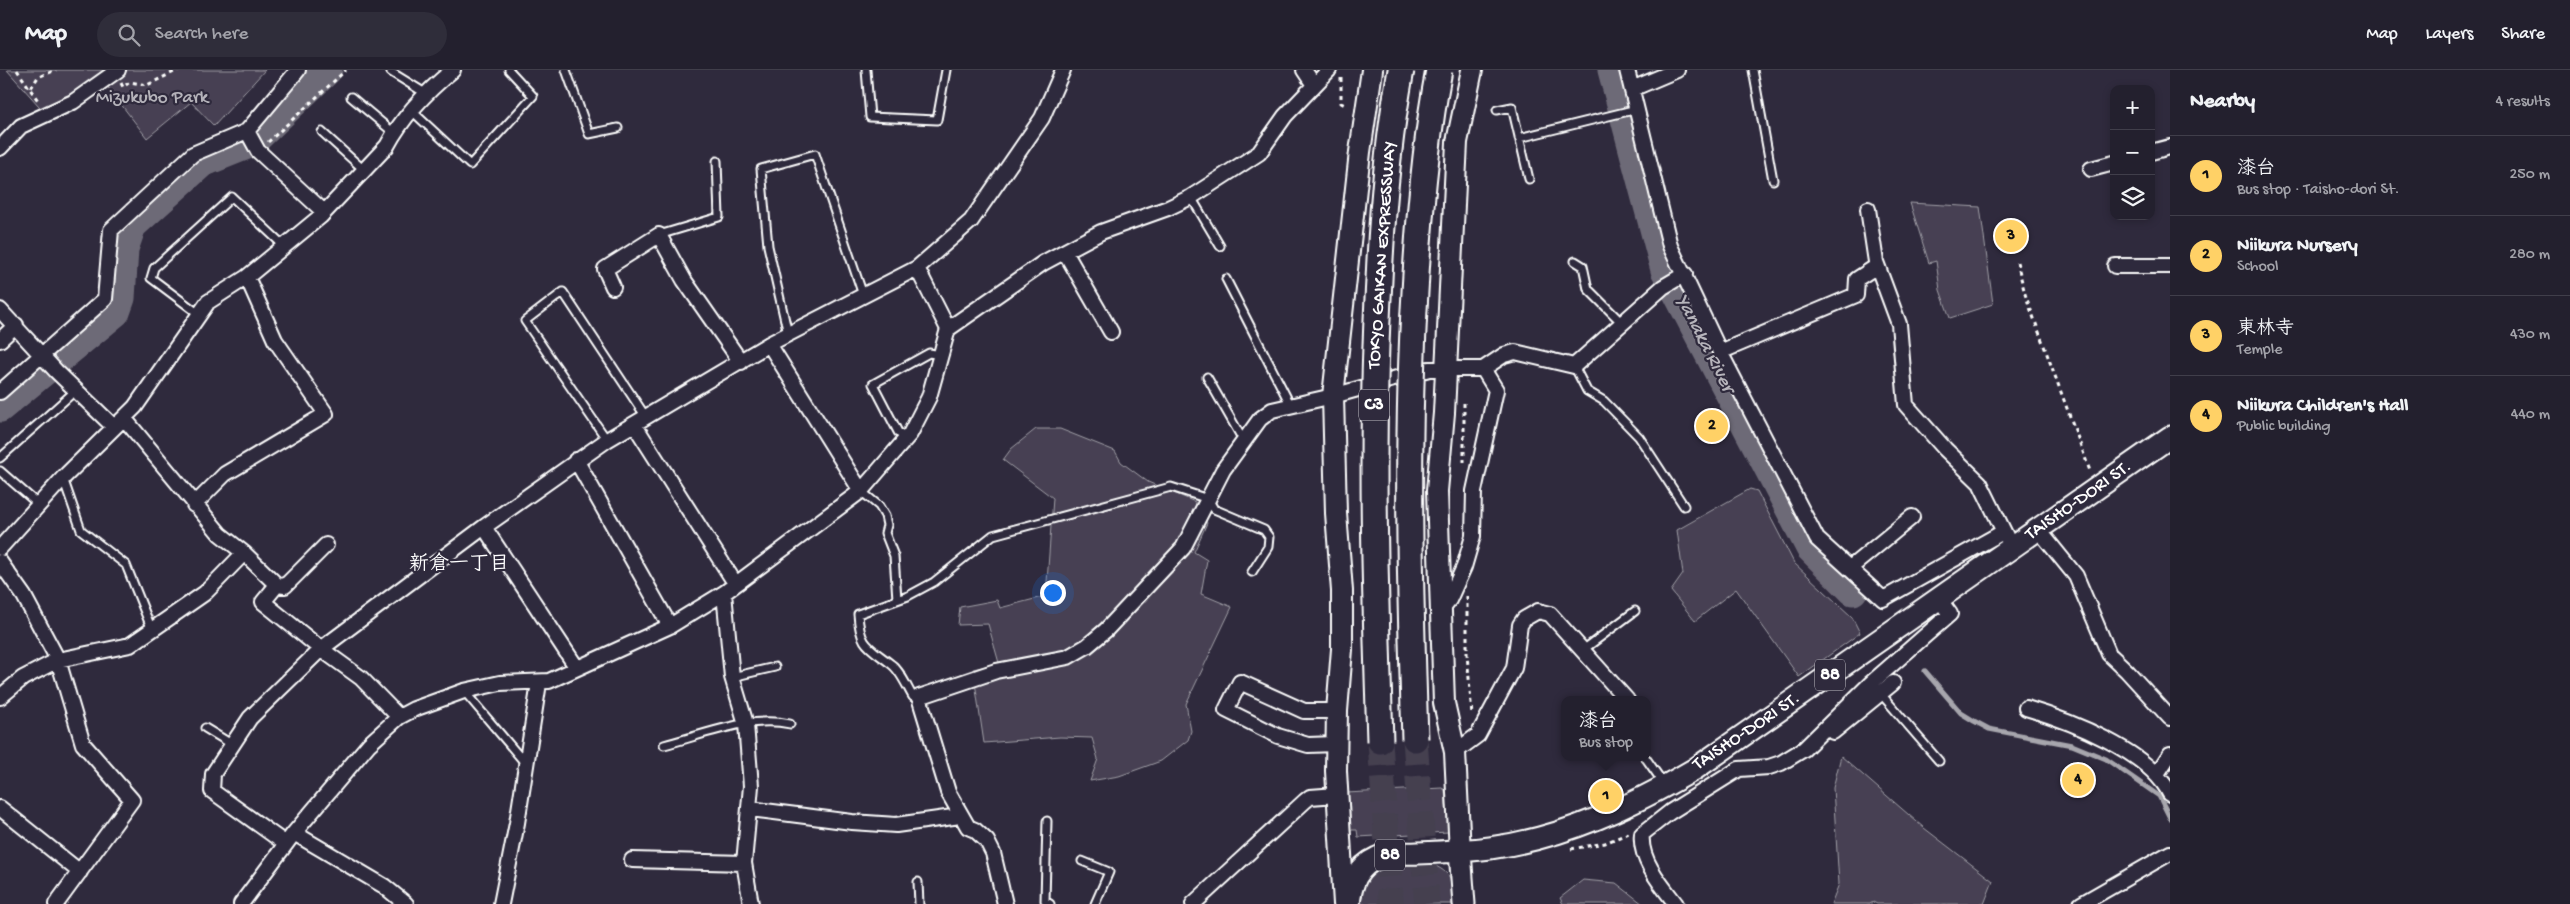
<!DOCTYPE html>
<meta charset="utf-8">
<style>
:root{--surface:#23202e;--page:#2f2d3a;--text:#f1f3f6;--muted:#a3a3aa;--line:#403e4a;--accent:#ffd166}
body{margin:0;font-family:"Gochi Hand","Klee One",sans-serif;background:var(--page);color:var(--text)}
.controls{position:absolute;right:15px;top:15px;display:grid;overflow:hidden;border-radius:10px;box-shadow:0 2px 8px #0003}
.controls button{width:45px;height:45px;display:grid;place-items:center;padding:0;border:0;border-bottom:1px solid var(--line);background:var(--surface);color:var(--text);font:25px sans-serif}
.you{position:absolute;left:1052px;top:522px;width:18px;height:18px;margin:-12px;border:4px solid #fff;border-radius:50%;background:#1a73e8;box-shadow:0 0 0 8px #1a73e833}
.badge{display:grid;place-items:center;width:32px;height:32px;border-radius:50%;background:var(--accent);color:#111;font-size:16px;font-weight:700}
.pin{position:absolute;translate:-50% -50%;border:2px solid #fff;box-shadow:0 1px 5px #0006}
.popup{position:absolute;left:1561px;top:626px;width:90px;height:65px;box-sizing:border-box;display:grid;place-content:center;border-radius:10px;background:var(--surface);filter:drop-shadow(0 1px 4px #0005);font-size:16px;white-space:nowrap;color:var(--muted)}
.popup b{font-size:19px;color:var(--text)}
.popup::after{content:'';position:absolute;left:50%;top:100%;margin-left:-10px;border:10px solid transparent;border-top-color:var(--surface)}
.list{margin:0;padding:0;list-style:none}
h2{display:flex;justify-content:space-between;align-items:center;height:65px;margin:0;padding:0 20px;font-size:21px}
h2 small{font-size:16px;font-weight:400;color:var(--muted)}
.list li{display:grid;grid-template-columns:32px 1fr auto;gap:15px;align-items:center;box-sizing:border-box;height:80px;padding:0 20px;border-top:1px solid var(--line)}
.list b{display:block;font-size:19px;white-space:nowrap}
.list p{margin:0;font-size:16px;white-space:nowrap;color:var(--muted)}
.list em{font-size:16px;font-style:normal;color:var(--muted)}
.icon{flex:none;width:28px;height:28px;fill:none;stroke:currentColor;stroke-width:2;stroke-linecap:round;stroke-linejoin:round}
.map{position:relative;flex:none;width:2170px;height:834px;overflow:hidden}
header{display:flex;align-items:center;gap:30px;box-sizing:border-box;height:70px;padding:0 25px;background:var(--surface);border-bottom:1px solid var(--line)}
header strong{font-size:24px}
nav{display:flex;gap:28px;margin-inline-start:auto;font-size:18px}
.search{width:350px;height:45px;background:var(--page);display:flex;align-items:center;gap:12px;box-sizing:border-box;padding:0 18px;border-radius:28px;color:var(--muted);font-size:19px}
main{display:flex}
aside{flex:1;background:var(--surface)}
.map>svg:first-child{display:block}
.green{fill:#464152;stroke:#a2a0a8}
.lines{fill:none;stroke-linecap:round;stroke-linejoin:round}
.stream{stroke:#a7a6ad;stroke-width:5}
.river{stroke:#6d6a77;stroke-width:29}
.highway-tunnel{stroke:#443f50;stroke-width:25;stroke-dasharray:25 12;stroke-linecap:butt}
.lane-casing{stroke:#fff;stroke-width:11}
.street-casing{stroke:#fff;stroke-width:18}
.secondary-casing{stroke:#fff;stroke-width:24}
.primary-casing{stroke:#fff;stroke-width:25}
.path{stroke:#fff;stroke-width:3;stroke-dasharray:4 4;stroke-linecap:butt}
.lane{stroke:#2f2a3d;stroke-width:7}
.street{stroke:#2f2a3d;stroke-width:14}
.secondary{stroke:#2f2a3d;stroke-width:20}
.primary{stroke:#2f2a3d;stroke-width:21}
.highway-bridge-casing{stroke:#fff;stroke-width:29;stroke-linecap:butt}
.highway-bridge{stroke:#2f2a3d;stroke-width:25}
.labels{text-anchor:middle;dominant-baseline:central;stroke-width:4.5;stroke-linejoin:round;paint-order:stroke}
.shield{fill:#2f2a3d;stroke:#c1bfc5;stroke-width:1}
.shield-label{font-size:18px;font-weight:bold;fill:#fff}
.park-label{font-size:19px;fill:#b5b3ba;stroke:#2f2a3d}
.street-label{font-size:19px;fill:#fff;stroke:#2f2a3d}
.water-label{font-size:20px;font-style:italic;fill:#b6b4bb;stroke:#2f2a3d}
.neighbourhood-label{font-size:20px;font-weight:bold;fill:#fff;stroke:#2f2a3d}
</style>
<header>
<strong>Map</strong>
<div class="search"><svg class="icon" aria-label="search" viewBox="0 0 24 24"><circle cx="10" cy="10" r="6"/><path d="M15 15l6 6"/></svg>Search here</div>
<nav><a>Map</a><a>Layers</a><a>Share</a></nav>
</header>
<main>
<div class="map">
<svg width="2170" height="834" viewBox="0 0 2170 834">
<rect width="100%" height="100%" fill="#2f2a3d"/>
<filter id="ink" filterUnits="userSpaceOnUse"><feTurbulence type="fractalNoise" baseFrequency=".02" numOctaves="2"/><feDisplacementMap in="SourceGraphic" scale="10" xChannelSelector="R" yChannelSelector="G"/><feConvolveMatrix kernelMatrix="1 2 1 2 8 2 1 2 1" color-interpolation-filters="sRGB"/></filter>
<g filter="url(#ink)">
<path class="green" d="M7 0H265L214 56 191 32 147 68 103 11 47 45Z
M1910 133 1980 137 1993 234 1950 248 1940 220 1936 191 1929 193Z
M1036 359H1060L1115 381 1121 392 1148 412 1195 432 1207 453 1194 482 1207 490 1201 524 1232 537 1186 634 1191 661 1188 670 1161 691 1119 706 1090 711 1098 689 1092 668 1060 667 984 673 973 599 999 593 988 554 958 555 960 537 997 530 1000 538 1046 526 1053 428 1003 390 1011 379Z
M1750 419 1757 421 1794 493 1852 547 1860 563 1799 607 1736 519 1695 551 1671 521 1683 504 1677 460Z
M1841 686 1924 758 1993 811 1984 834H1877L1873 832 1870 834H1831L1839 814 1833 718Z
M1442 718 1445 720 1448 762 1358 767 1357 760H1348L1346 723Z
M1426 792C1451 801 1453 809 1457 834H1359C1362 796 1397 793 1426 792Z
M1583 810 1616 813 1643 834H1563L1560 828Z"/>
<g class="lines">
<path class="stream" d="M1925 601 1961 643 1974 651 1989 659 2072 675 2106 689 2159 726 2170 748"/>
<path class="river" d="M1612 0 1665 200 1810 478 1853 521
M0 338 116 242 121 228 124 179 132 156 202 93 252 73 328 0"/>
<path class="highway-tunnel" d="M1415 669 1427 834
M1380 671 1391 834"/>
<defs>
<path id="lane" d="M566 0 589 64 618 58
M866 0 870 47 937 50 946 0
M1753 0 1773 110
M391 2 425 23
M351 27 394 63
M1497 40 1512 37 1529 109
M412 41 470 95 533 26 509 0
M322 62 364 100
M1519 68 1637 39
M1191 127 1220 176
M659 165 719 147 717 91
M1575 191 1583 196 1588 219 1623 254
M1226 209 1290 334
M199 244 151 208 154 198 232 127 284 176
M788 264 768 176 761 99 815 84 863 225
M1574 296 1587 321 1604 331 1639 367 1684 436
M1207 307 1243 370
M905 369 898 362 873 314 929 283 941 285
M607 370 525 251 563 222 646 347
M0 388 75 321
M0 401 39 435
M63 408 81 460 126 495 152 560
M861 421 879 436 885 446 887 455 885 463 894 486 897 529
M1583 580 1635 541
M732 607 775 597
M464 621 525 693
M1881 624 1939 691
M919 627H913C907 617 900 600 891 594 868 576 860 576 858 544L908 526 934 512 993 465 1171 417 1208 429 1214 439 1264 460 1269 467 1268 477 1252 502
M205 658 233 675
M664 675C703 665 750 645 790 654
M1645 687 1664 714
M1047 751 1045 831 1050 834
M1082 791 1109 802 1095 834
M918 812 919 834"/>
<path id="street" d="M1304 0 1314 15
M1627 0 1670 176 1720 282 1817 469 1883 529 2003 462
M1632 19 1677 0
M247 61 258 81 324 142
M0 78 21 56 73 32 118 0
M2151 82 2170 77
M2091 99 2114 93
M1868 139 1876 192 1899 254 1906 335 1945 379 1980 413 2007 468
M1065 182 1111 262
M2115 196H2170
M613 217 605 199 659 165 684 210 741 292
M0 240 56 301 114 357
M948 259 1043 193 1101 162 1168 138 1191 127 1259 83 1285 46 1329 0
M0 270 16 255
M769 274 861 421
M1720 282 1856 225 1857 209 1877 196
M0 322 105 229 111 160 193 84 247 61 298 0
M124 348 220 464 244 483 277 515 263 532 321 579 361 608 399 647
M634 354 735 513
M576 390 670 556
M194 435 225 404 326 344 275 270 247 207
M484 457 577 598
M2038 459 2076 506 2109 584 2127 601 2170 648
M0 478 63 408 135 337 208 232 247 207 321 146 387 76C403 46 427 21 453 0
M0 492 24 526 58 590 83 674 132 730 56 834
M1850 498 1912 447
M277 515 285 516 326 475
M724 523 732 607 746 654 751 716 744 793 751 834
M1441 540 1449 530 1464 497 1473 466 1474 421 1496 320 1483 299
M0 627 23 608 58 590 130 575 205 523 244 483
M2026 638C2070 651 2149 681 2170 724
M1833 662 1893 613
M1336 674 1308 675 1278 666 1226 640 1240 612 1304 641H1337
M1455 682 1478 665 1514 598 1520 555 1524 549 1538 541 1550 544 1627 630
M2157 704 2170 684
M0 738 80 802
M750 739 852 752 896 755 960 746
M294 763 384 816 406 834
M286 774 212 721 213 704 250 648 321 579 484 457 607 370 769 274 917 198 971 151 1042 48 1063 0
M632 790 744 793
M241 834 294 763 369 674 399 647 414 639 464 621 500 613 549 611 670 556 724 523 861 421 910 364 929 327 948 259 917 198
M501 834 517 753 539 613
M1005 834 993 783 987 771 975 760 968 757 948 722 919 627 996 601 1068 587 1087 576 1106 560 1183 478 1223 400 1260 349 1272 340 1333 326 1429 299H1483L1504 285 1515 282 1574 296 1663 217 1685 204
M1193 834 1305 731 1310 727 1337 725
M1676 834C1661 815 1639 789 1642 764L1670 742 1739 699 1769 697 1781 693 1804 679 1871 613 1950 544 1939 529
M2081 834 2170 783"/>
<path id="secondary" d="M1460 782 1455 682 1444 633 1437 421 1444 343 1457 72 1472 0
M1344 834 1336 701 1337 641 1342 579V521L1336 443 1333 326 1360 82 1372 0"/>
<path id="primary" d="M1460 782 1464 834
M1349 834C1351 814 1357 797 1377 788 1388 782 1405 784 1418 783 1442 782 1466 781 1490 778 1564 768 1632 736 1695 699L2170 367"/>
</defs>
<use href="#lane" class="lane-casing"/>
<use href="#street" class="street-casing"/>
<use href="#secondary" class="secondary-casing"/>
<use href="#primary" class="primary-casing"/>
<path class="path" d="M17 0 39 32
M1341 8V33L1345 35
M121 13 123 17 130 12 147 15 178 0
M31 18 38 7 56 0
M268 72 346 0
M2017 192 2025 224 2090 401
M1464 333V392
M1467 526V584L1472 645
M1571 779 1605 773 1629 763"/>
<use href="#lane" class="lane"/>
<use href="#street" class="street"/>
<use href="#secondary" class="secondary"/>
<use href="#primary" class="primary"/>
<defs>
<path id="highway-bridge" d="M1415 669C1410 520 1406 371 1415 222 1419 148 1425 73 1439 0
M1380 671C1375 517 1370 364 1379 210 1382 140 1388 69 1401 0"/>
</defs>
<use href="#highway-bridge" class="highway-bridge-casing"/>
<use href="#highway-bridge" class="highway-bridge"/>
</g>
</g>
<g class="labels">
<g class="shield">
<rect x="1359" y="319.5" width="30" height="31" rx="4"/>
<rect x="1815" y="589.5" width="30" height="31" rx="4"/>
<rect x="1375" y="769.5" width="30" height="31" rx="4"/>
</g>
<g class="shield-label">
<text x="1374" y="335">C3</text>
<text x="1830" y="605">88</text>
<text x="1390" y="785">88</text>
</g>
<g class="park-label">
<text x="152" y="28">Mizukubo Park</text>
</g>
<g class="street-label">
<text transform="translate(1383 185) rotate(-86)">TOKYO GAIKAN EXPRESSWAY</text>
<text transform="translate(2079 431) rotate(-35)">TAISHO-DORI ST.</text>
<text transform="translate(1747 662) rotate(-34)">TAISHO-DORI ST.</text>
</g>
<g class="water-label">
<text transform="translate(1704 274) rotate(63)">Yanaka River</text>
</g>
<g class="neighbourhood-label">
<text x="459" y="495">新倉一丁目</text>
</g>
</g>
</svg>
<div class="controls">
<button>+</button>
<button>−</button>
<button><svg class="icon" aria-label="layers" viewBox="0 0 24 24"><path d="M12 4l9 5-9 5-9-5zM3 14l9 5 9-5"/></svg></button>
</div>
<div class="you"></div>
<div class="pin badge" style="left:1606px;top:726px">1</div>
<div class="popup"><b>漆台</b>Bus stop</div>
<div class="pin badge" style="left:1712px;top:356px">2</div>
<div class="pin badge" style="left:2011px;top:166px">3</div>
<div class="pin badge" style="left:2078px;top:710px">4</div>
</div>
<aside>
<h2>Nearby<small>4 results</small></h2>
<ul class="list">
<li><span class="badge">1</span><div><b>漆台</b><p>Bus stop · Taisho-dori St.</p></div><em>250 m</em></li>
<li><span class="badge">2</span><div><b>Niikura Nursery</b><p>School</p></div><em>280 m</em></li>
<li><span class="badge">3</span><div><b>東林寺</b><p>Temple</p></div><em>430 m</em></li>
<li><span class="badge">4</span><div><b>Niikura Children's Hall</b><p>Public building</p></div><em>440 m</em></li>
</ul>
</aside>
</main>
